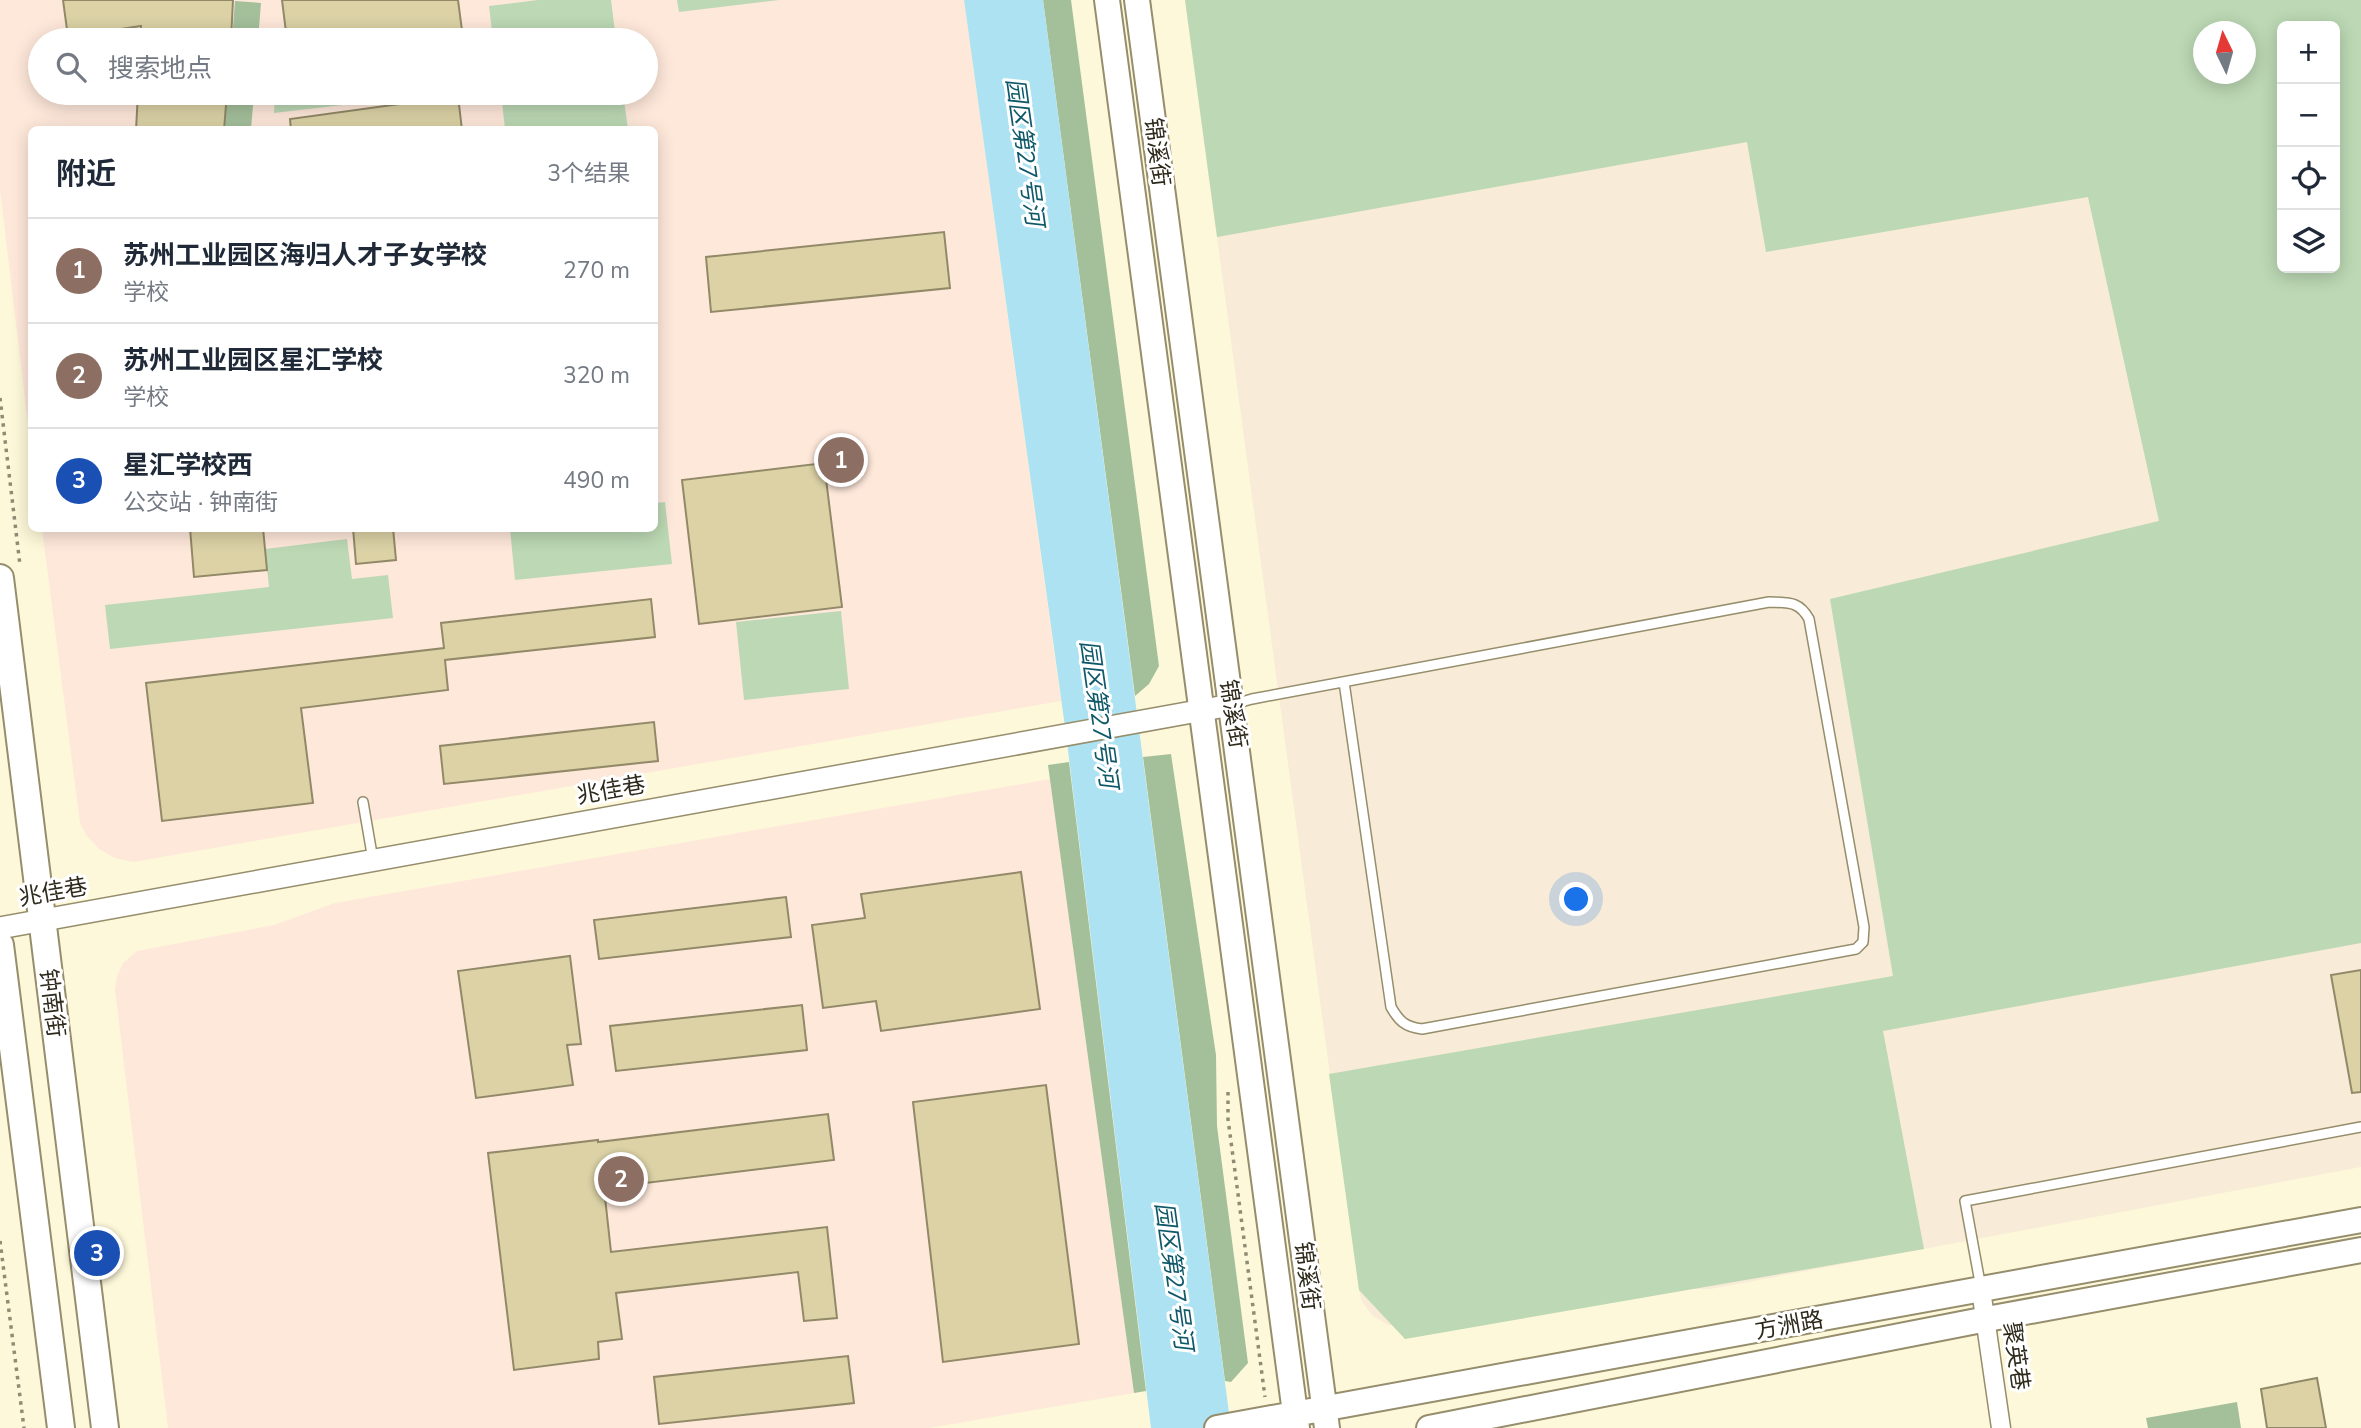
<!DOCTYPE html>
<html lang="zh">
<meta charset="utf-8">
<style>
:root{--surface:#fff;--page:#f6f6f7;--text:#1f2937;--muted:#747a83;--line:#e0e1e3;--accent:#7c3aed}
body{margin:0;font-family:"Nunito Sans","Noto Sans SC",sans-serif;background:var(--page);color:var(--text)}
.controls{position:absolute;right:21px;top:21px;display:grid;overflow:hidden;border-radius:10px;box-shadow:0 4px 18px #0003}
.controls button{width:63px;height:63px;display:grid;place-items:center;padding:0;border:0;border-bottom:2px solid var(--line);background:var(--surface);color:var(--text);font:35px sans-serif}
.compass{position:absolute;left:2193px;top:21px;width:63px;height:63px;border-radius:50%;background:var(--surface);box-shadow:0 4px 18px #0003;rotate:355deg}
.you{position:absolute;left:1577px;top:900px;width:24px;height:24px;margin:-18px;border:5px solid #fff;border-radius:50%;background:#1a73e8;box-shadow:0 0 0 10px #1a73e833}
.badge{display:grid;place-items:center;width:46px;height:46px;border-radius:50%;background:var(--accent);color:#fff;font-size:23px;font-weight:700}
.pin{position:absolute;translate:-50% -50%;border:4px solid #fff;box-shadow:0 2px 7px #0006}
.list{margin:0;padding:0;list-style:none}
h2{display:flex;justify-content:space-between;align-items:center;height:91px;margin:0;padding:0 28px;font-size:30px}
h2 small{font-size:23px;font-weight:400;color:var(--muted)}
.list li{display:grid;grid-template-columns:46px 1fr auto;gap:21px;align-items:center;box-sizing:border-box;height:105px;padding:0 28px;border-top:2px solid var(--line)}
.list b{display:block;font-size:26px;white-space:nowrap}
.list p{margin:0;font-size:23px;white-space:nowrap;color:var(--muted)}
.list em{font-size:23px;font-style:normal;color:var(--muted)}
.icon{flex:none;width:38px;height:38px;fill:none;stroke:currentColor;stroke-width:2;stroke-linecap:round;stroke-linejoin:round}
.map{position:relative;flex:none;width:2361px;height:1428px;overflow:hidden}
.search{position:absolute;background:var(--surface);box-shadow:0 4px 18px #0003;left:28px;top:28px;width:630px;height:77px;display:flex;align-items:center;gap:18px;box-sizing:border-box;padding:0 24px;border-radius:38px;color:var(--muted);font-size:26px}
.panel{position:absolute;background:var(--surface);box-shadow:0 4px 18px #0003;left:28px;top:126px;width:630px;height:406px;border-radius:10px}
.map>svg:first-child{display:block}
.industrial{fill:#f8ebd7;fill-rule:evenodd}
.education{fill:#fee8da;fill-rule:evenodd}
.green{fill:#bcd8b4;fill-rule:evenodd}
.forest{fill:#a4c09b}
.water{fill:#ace2f2}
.building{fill:#dcd2a6;stroke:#918967;stroke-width:2}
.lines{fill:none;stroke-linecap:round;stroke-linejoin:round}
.service-casing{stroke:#958d6b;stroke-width:12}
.minor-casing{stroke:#958d6b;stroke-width:21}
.tertiary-casing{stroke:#958d6b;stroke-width:24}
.secondary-casing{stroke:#958d6b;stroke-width:28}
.primary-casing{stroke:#958d6b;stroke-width:30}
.path{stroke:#908b75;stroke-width:3.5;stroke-dasharray:3.5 5;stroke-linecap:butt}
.service{stroke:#fff;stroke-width:9}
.minor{stroke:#fff;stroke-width:18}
.tertiary{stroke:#fff;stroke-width:21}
.secondary{stroke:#fff;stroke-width:24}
.primary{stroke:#fff;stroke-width:26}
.labels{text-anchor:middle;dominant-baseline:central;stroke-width:6;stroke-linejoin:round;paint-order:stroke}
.street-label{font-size:23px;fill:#2e2a1c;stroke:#fff}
.water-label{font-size:24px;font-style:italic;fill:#0e5869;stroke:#fff}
</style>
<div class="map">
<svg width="2361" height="1428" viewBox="0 0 2361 1428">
<rect width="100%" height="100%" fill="#fef8da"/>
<path class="industrial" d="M1185 0H2361V1167L1710 1289H1639L1402 1327 1388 1325 1373 1316 1362 1302 1359 1290ZM2282 26H2335V268H2282ZM2204 32H2246V74H2204Z"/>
<path class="education" d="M0 0H964L1061 701 133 862 115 858 99 849 86 835 80 823 42 529 654 528V130H32L31 450 0 190ZM40 40H646V93H40Z
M1050 779 1134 1393 929 1428H168L115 990 117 976 123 963 137 951 274 925 335 903Z"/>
<path class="green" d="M538 0H611L616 40H493L489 6Z
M677 0H779L679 12Z
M1185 0H2361V943L1883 1031 1924 1249 1405 1339 1359 1290 1329 1074 1893 976 1830 599 2159 521 2088 197 1766 252 1747 142 1217 237ZM2335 26V268H2282V26ZM2204 32H2246V74H2204Z
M275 93H445L274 113Z
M501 93H623L628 129H505Z
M665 502 672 564 515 580 510 529 654 528 655 503Z
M347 539 352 579 388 575 393 618 110 649 105 605 269 587 265 549Z
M841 611 849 689 744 700 736 622Z"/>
<path class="forest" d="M1043 0H1071L1159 666 1149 684 1135 696Z
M235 1 261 3 258 40H232Z
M227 93H254L251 129 224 128Z
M1171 754 1216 1055 1217 1126 1248 1363 1231 1382 1225 1381 1143 757Z
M1069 762 1146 1391 1134 1393 1048 765Z
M2237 1402 2241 1428H2148L2146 1418Z"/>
<path class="water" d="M964 0H1043L1231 1428H1151L1066 734Z"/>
<path class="building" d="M63 0H233L231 40H140L141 26 68 37Z
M282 0H458L463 38 445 40H287Z
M138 93H227L224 130H136Z
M458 96 462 130H291L290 119Z
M944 232 950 288 711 312 706 257Z
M824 463 842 607 699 624 682 480Z
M190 528H263L267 570 194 577Z
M353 528H393L396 560 356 564Z
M651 599 655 637 445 660 448 690 301 708 313 803 162 821 146 683 444 648 441 623Z
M654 722 658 761 444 784 440 746Z
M1021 872 1040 1009 881 1031 876 1001 823 1008 812 925 865 918 861 894Z
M786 897 791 937 599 959 594 920Z
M570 956 581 1044 567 1045 573 1085 476 1098 458 971Z
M2361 970V1092L2352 1093 2331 975Z
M802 1005 807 1050 616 1071 610 1026Z
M1046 1085 1079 1344 943 1362 913 1102Z
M828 1114 834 1160 604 1188 611 1252 827 1227 837 1318 804 1321 798 1272 616 1293 622 1339 598 1342 599 1359 514 1370 488 1153 598 1140V1142Z
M848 1356 854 1403 659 1424 654 1377Z
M2317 1378 2326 1428H2267L2261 1389Z"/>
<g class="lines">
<defs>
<path id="service" d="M1234 704 1252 699 1769 602C1789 603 1799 601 1809 619L1864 927 1863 942 1856 949 1422 1029C1405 1027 1399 1021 1391 1007L1344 682
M363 802 373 860
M1981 1288 1965 1201 2361 1127"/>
<path id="minor" d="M1981 1290 2001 1428"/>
<path id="tertiary" d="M0 928 1231 705"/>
<path id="secondary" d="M1107 0 1297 1428
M1137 0 1327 1428
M1217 1428 2361 1220
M1429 1428 1987 1319 2361 1250"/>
<path id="primary" d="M0 578 105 1428
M0 945 61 1428"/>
</defs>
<use href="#service" class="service-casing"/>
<use href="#minor" class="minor-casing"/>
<use href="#tertiary" class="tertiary-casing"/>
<use href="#secondary" class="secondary-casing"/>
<use href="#primary" class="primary-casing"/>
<path class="path" d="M0 398 20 565
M1228 1092V1119L1265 1397
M0 1241 24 1428"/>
<use href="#service" class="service"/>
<use href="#minor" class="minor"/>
<use href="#tertiary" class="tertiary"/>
<use href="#secondary" class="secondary"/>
<use href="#primary" class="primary"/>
</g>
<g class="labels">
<g class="street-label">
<text transform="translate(1157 152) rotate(83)">锦溪街</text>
<text transform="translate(1233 714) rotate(81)">锦溪街</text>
<text transform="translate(611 790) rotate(-10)">兆佳巷</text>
<text transform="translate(53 892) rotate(-10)">兆佳巷</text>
<text transform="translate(52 1003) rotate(83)">钟南街</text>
<text transform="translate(1307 1276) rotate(83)">锦溪街</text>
<text transform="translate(1789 1325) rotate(-10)">方洲路</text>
<text transform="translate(2016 1356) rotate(82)">聚英巷</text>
</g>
<g class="water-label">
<text transform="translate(1025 152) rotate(82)">园区第27号河</text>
<text transform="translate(1099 714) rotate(82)">园区第27号河</text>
<text transform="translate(1174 1276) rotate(82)">园区第27号河</text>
</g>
</g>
</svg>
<div class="controls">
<button>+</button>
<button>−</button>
<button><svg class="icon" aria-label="locate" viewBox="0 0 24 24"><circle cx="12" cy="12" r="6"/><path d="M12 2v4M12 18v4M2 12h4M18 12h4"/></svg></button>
<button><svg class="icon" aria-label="layers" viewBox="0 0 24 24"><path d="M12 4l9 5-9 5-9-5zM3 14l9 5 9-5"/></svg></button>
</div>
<svg class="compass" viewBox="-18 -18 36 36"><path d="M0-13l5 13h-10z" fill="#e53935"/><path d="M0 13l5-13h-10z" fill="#747a83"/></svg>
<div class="you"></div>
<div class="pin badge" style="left:841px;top:460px;background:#8d6e63">1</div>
<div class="pin badge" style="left:621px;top:1179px;background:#8d6e63">2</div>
<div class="pin badge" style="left:97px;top:1253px;background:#1a4fb4">3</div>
<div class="search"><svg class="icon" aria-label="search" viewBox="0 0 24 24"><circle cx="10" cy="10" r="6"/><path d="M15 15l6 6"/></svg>搜索地点</div>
<section class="panel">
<h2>附近<small>3个结果</small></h2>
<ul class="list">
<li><span class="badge" style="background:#8d6e63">1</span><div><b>苏州工业园区海归人才子女学校</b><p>学校</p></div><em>270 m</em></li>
<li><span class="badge" style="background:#8d6e63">2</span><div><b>苏州工业园区星汇学校</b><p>学校</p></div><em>320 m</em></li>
<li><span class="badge" style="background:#1a4fb4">3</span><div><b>星汇学校西</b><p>公交站 · 钟南街</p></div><em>490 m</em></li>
</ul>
</section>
</div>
